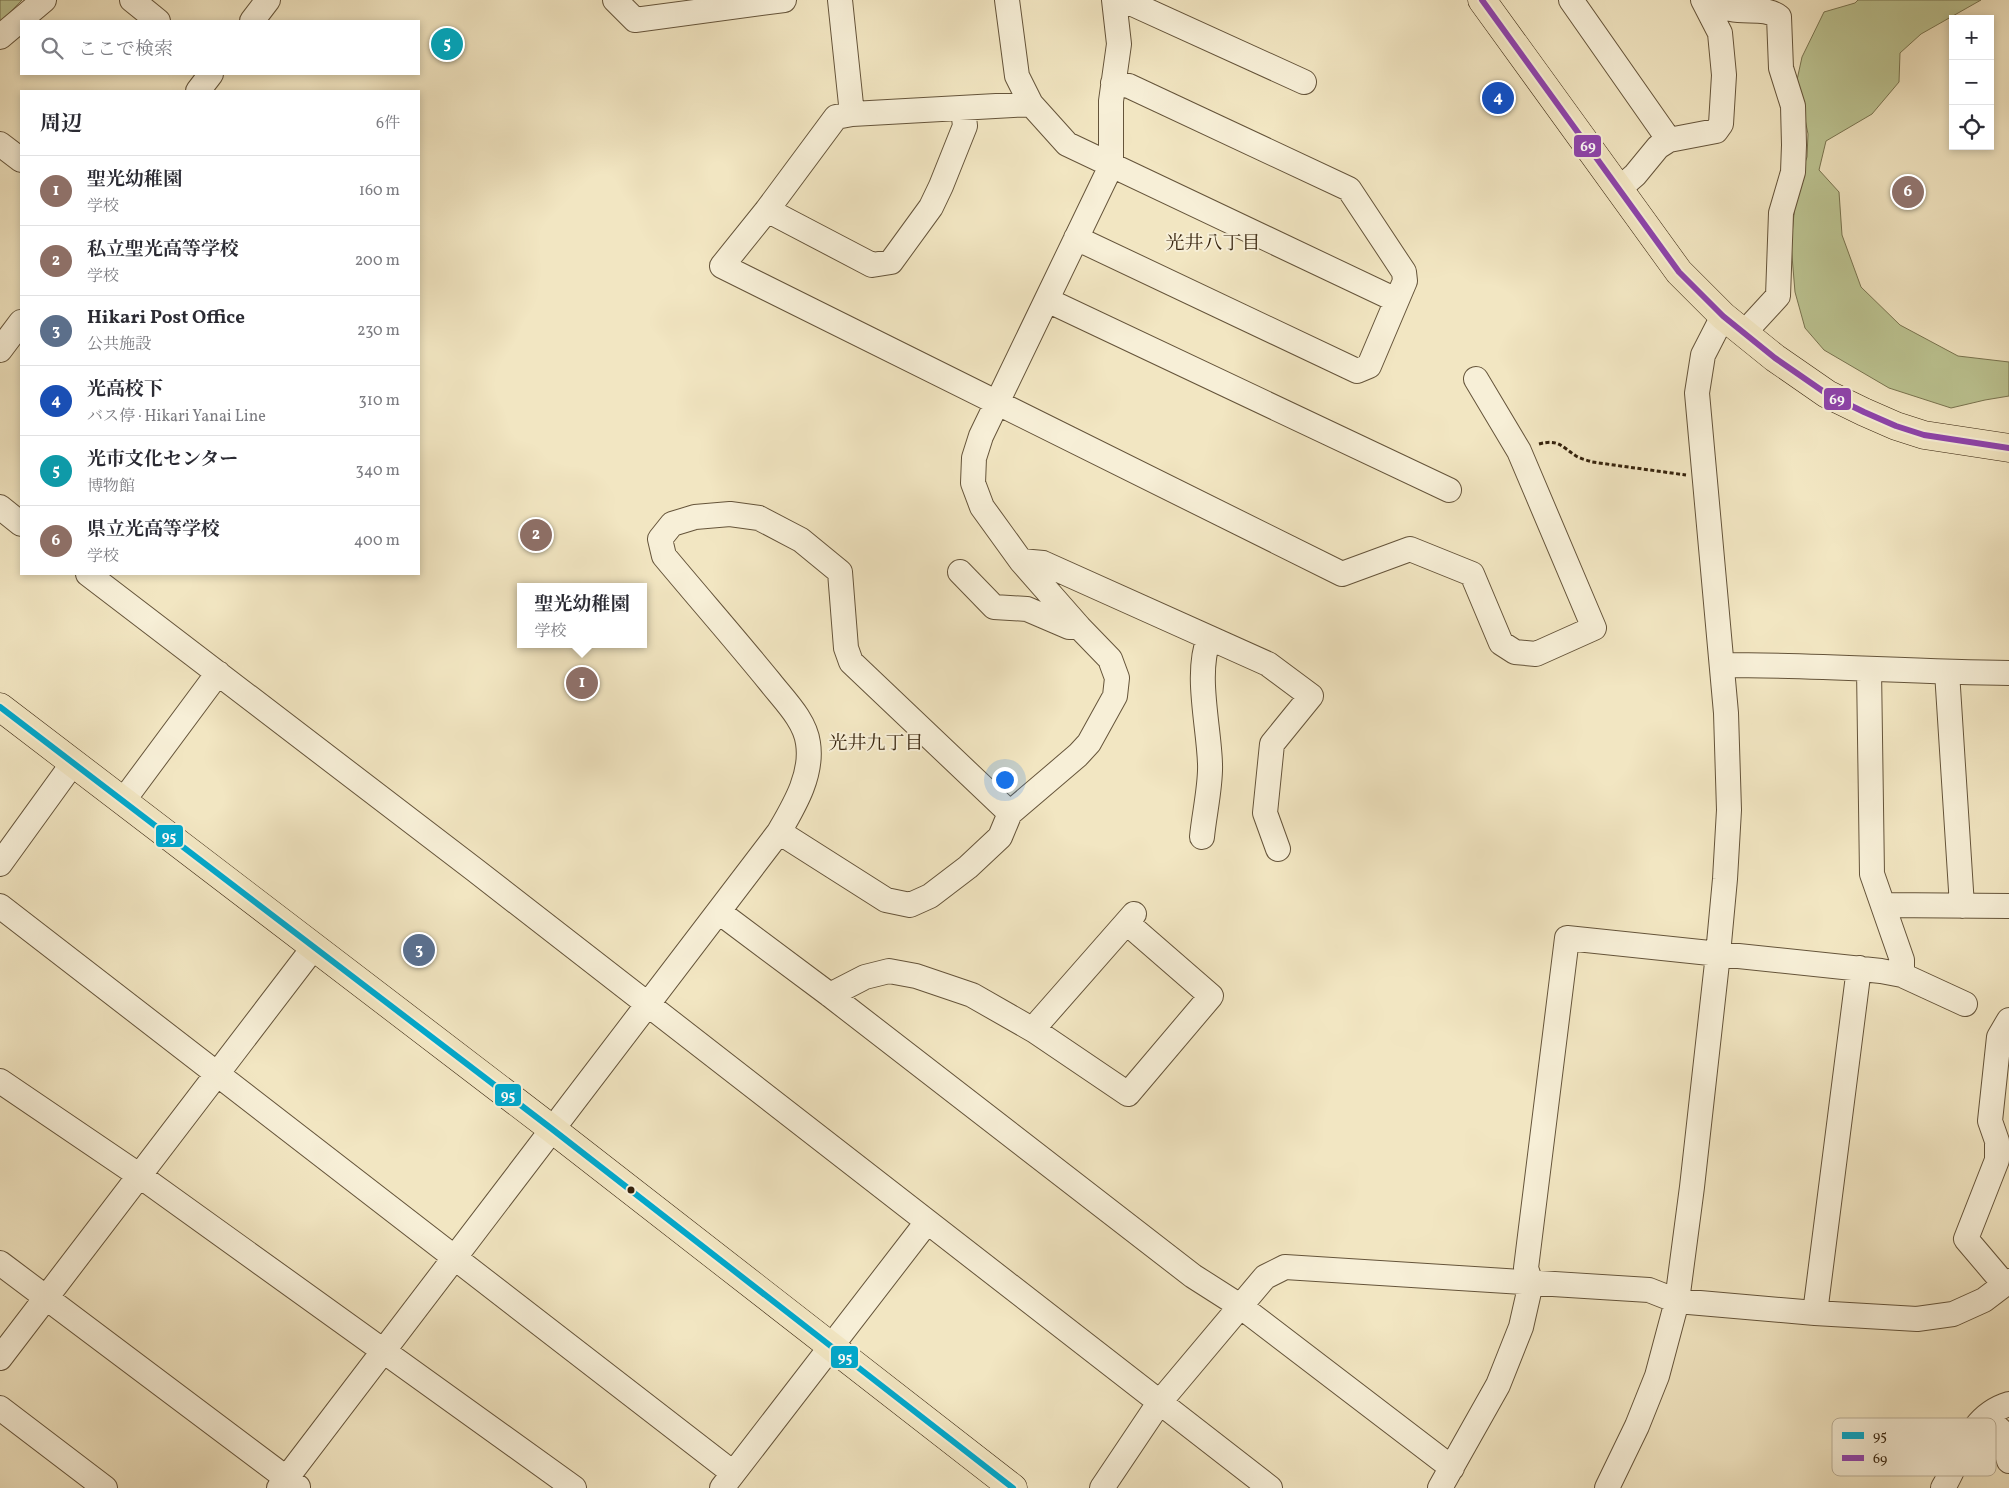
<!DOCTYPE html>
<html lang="ja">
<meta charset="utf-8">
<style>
:root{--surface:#fff;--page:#f7f7f7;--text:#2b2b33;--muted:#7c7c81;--line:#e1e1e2;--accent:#8f2418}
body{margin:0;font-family:Vollkorn,"Noto Serif JP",serif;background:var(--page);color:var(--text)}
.controls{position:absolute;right:15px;top:15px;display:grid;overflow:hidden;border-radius:0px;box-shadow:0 2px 8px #0003}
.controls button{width:45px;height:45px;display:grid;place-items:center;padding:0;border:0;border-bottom:1px solid var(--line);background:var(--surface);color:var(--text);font:25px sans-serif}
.you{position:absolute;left:1004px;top:779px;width:18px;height:18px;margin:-12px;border:4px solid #fff;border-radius:50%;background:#1a73e8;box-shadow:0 0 0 8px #1a73e833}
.badge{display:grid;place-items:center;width:32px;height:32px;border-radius:50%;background:var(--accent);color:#fff;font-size:16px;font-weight:700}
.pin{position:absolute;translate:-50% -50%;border:2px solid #fff;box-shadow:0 1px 5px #0006}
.popup{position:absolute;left:517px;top:583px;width:130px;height:65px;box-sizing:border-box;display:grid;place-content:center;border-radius:0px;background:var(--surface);filter:drop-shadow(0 1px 4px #0005);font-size:16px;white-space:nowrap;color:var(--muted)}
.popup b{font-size:19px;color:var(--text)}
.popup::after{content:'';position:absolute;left:50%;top:100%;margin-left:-10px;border:10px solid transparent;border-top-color:var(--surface)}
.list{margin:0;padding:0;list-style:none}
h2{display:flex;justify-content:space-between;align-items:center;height:65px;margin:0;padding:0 20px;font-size:21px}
h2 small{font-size:16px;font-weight:400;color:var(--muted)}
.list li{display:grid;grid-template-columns:32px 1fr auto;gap:15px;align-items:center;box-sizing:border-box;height:70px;padding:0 20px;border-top:1px solid var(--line)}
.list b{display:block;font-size:19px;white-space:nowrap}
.list p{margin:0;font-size:16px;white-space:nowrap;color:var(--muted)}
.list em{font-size:16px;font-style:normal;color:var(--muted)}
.icon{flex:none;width:28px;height:28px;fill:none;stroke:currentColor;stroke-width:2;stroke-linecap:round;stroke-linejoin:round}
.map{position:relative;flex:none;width:2009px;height:1488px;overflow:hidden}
.search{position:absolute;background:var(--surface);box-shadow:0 2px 8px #0003;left:20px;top:20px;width:400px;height:55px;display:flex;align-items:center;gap:12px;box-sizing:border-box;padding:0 18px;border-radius:0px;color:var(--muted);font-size:19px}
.panel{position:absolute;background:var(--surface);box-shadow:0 2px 8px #0003;left:20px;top:90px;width:400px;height:485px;border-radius:0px}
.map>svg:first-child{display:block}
.green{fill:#bcc492;stroke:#797450}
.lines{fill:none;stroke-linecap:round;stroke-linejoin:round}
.minor-casing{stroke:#65543a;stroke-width:26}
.major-casing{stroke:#36230d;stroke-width:29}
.highway-casing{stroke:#36230d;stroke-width:29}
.path{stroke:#36230d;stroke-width:3;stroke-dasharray:4 2.5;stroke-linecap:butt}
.minor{stroke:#f7efd7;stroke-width:24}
.major{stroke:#f2e6c2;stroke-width:28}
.highway{stroke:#f2e6c2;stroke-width:28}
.bus-1-casing{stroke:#f7efd7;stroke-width:10}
.bus-2-casing{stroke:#f7efd7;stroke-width:10}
.bus-1{stroke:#00a9ce;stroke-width:6}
.bus-2{stroke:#8e44ad;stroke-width:6}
.bus-dot{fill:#36230d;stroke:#f7efd7;stroke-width:2}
.labels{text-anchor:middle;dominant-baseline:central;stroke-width:4;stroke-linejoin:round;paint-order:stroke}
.neighbourhood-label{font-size:19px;fill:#36230d;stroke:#f7efd7}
.key{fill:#f7efd7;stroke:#bdb29a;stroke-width:1}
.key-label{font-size:14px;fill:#36230d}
.line-badge{stroke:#f7efd7;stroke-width:2}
.badge-label{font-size:14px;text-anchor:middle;font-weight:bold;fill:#fff}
</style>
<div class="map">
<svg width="2009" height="1488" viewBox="0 0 2009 1488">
<rect width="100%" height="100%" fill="#f2e6c2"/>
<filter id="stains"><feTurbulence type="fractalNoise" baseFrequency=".004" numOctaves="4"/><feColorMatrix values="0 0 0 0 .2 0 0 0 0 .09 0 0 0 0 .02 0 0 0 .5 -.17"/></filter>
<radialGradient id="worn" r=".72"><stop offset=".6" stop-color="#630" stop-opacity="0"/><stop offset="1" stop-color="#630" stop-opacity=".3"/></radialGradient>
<path class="green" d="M0 0H22L0 23Z
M1858 0H1981L1921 34 1900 53 1899 82 1872 114 1826 141 1819 170 1839 192 1842 235 1861 287 1900 325 1958 356 2009 362V396L1985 400 1951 408 1889 388 1824 350 1805 328 1795 292 1791 244 1797 184 1807 157 1808 134 1797 80 1802 57 1824 12 1855 3Z"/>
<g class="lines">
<defs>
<path id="minor" d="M132 0 158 21
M615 0 635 20 784 0
M840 0 852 114
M1007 0 1017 76 1031 104 1067 144 1396 300
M1571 0 1669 140
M1716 0C1732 19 1761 3 1779 17L1781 68 1793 106 1794 145 1793 172 1781 213 1778 296 1744 333
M1115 2 1126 1 1304 82
M252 21 268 0
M0 37 44 0
M198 91 211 74
M1031 104 852 114 836 117 767 210 722 266 1342 574 1410 549 1472 574 1501 643 1515 652 1536 654 1594 628 1519 451 1476 379
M0 144 21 160
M1620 188 1635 175 1658 147 1669 140 1716 131 1721 124 1724 75 1720 33 1703 0
M767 210 872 265 891 262 931 207 941 186 965 126 963 109
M1076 238 1357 371 1369 366 1405 281 1404 272 1349 189 1129 86 1113 83
M1047 300 1449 490
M0 350 21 322
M0 507 21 524
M1021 561 1043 563 1268 664 1311 696 1272 744 1265 813 1278 849
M960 572 994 607 1027 609 1069 627H1079
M88 574 475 870 1270 1488
M1722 665C1818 665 1913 672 2009 673
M1869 669 1872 874 1902 960V975
M1947 672 1962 906
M123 801 218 673
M779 832 886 900 910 905 930 896 968 867 1000 837 1010 813 1078 755 1089 743 1115 696 1117 678 1110 659 1079 627 1021 561 982 507 973 483 974 458 981 436 1111 166V101L1119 44 1114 0
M1202 837C1204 815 1211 785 1210 764 1209 726 1195 674 1209 638
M0 864 73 763
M1883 905 2009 906
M0 906 733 1473
M719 912 830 995 1193 1276 1240 1306 1452 1468
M830 995 865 977 889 971 916 976 972 995 1035 1031 1128 1094 1211 996 1127 923
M1035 1031 1040 1021 1134 914
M0 1081 140 1176 574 1488
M0 1263 298 1487
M2005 1285 1966 1239 1997 1160V1141L1990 1121 1999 1037 2009 1020
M1815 1313 1859 968
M0 1358 314 947
M0 1408 105 1488
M1986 1417 2000 1430 2009 1461
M279 1488 779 832C794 806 813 775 808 743 805 720 784 700 770 682 735 639 699 598 664 556L660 539 672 524 695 517 730 514 759 518 801 540 840 572 846 648 851 662 1010 813
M722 1488 927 1222
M1102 1488 1159 1403 1265 1277 1285 1267 1649 1290 1677 1301 1815 1313 1917 1319 1953 1314 1984 1300 2009 1281
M1440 1488 1498 1385 1521 1327 1531 1283 1526 1268 1567 938 1881 971 1902 975 1965 1004
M1607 1488 1637 1426 1657 1376 1677 1301 1692 1187 1718 954 1725 879 1729 810 1726 713 1697 393 1703 355 1723 316
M1943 1488C1962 1456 1969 1416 2009 1404"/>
<path id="major" d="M1482 0 1679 272 1723 316 1775 358 1827 394 1864 412 1896 426 1924 435 2009 448"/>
<path id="highway" d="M0 707 552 1129 1013 1488"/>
</defs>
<use href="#minor" class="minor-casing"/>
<use href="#major" class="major-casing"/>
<use href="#highway" class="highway-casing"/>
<path class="path" d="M1539 444C1558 439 1561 446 1576 456 1581 459 1587 460 1592 462L1686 475"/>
<use href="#minor" class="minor"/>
<use href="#major" class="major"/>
<use href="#highway" class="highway"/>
<defs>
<path id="bus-1" d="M0 707 552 1129 1013 1488"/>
<path id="bus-2" d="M1482 0 1679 272 1723 316 1775 358 1827 394 1864 412 1896 426 1924 435 2009 448"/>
</defs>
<use href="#bus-1" class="bus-1-casing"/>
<use href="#bus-2" class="bus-2-casing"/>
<use href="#bus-1" class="bus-1"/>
<use href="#bus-2" class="bus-2"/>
</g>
<circle class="bus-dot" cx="631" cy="1190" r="4.5"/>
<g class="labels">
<g class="neighbourhood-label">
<text x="1213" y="244">光井八丁目</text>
<text x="876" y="744">光井九丁目</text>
</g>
</g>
<rect x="1832" y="1418" width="164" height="58" rx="8" class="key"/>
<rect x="1842" y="1432" width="22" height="7" fill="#00a9ce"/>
<rect x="1842" y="1455" width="22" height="6" fill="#8e44ad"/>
<g class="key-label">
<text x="1873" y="1440">95</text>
<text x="1873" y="1463">69</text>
</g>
<g class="line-badge">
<rect x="1573" y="134" width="29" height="24" rx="5" fill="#8e44ad"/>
<rect x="1823" y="387" width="29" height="24" rx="5" fill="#8e44ad"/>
<rect x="155" y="824" width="29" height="24" rx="5" fill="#00a9ce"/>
<rect x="494" y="1083" width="28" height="24" rx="5" fill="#00a9ce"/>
<rect x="830" y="1345" width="29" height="24" rx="5" fill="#00a9ce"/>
</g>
<g class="badge-label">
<text x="1588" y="151">69</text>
<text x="1837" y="404">69</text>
<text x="169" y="841">95</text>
<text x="508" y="1100">95</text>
<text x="845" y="1362">95</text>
</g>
<rect width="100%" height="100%" filter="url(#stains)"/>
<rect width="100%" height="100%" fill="url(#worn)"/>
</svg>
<div class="controls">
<button>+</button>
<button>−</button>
<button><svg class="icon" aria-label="locate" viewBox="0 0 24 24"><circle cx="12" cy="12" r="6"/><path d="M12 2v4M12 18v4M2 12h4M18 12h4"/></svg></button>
</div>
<div class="you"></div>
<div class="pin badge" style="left:582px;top:683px;background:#8d6e63">1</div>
<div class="popup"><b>聖光幼稚園</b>学校</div>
<div class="pin badge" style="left:536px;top:535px;background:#8d6e63">2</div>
<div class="pin badge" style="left:419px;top:950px;background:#5c6f8a">3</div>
<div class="pin badge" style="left:1498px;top:98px;background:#1a4fb4">4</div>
<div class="pin badge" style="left:447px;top:44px;background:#0f9aa8">5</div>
<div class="pin badge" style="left:1908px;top:192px;background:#8d6e63">6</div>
<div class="search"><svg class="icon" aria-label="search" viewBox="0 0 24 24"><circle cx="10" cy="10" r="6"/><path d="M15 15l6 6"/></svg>ここで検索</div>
<section class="panel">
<h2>周辺<small>6件</small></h2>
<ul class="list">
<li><span class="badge" style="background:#8d6e63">1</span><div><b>聖光幼稚園</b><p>学校</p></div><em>160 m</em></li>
<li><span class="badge" style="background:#8d6e63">2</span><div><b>私立聖光高等学校</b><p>学校</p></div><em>200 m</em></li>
<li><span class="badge" style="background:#5c6f8a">3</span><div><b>Hikari Post Office</b><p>公共施設</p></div><em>230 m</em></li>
<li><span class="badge" style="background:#1a4fb4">4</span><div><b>光高校下</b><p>バス停 · Hikari Yanai Line</p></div><em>310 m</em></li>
<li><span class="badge" style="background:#0f9aa8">5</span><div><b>光市文化センター</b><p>博物館</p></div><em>340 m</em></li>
<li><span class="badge" style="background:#8d6e63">6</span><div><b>県立光高等学校</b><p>学校</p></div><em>400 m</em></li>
</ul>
</section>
</div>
